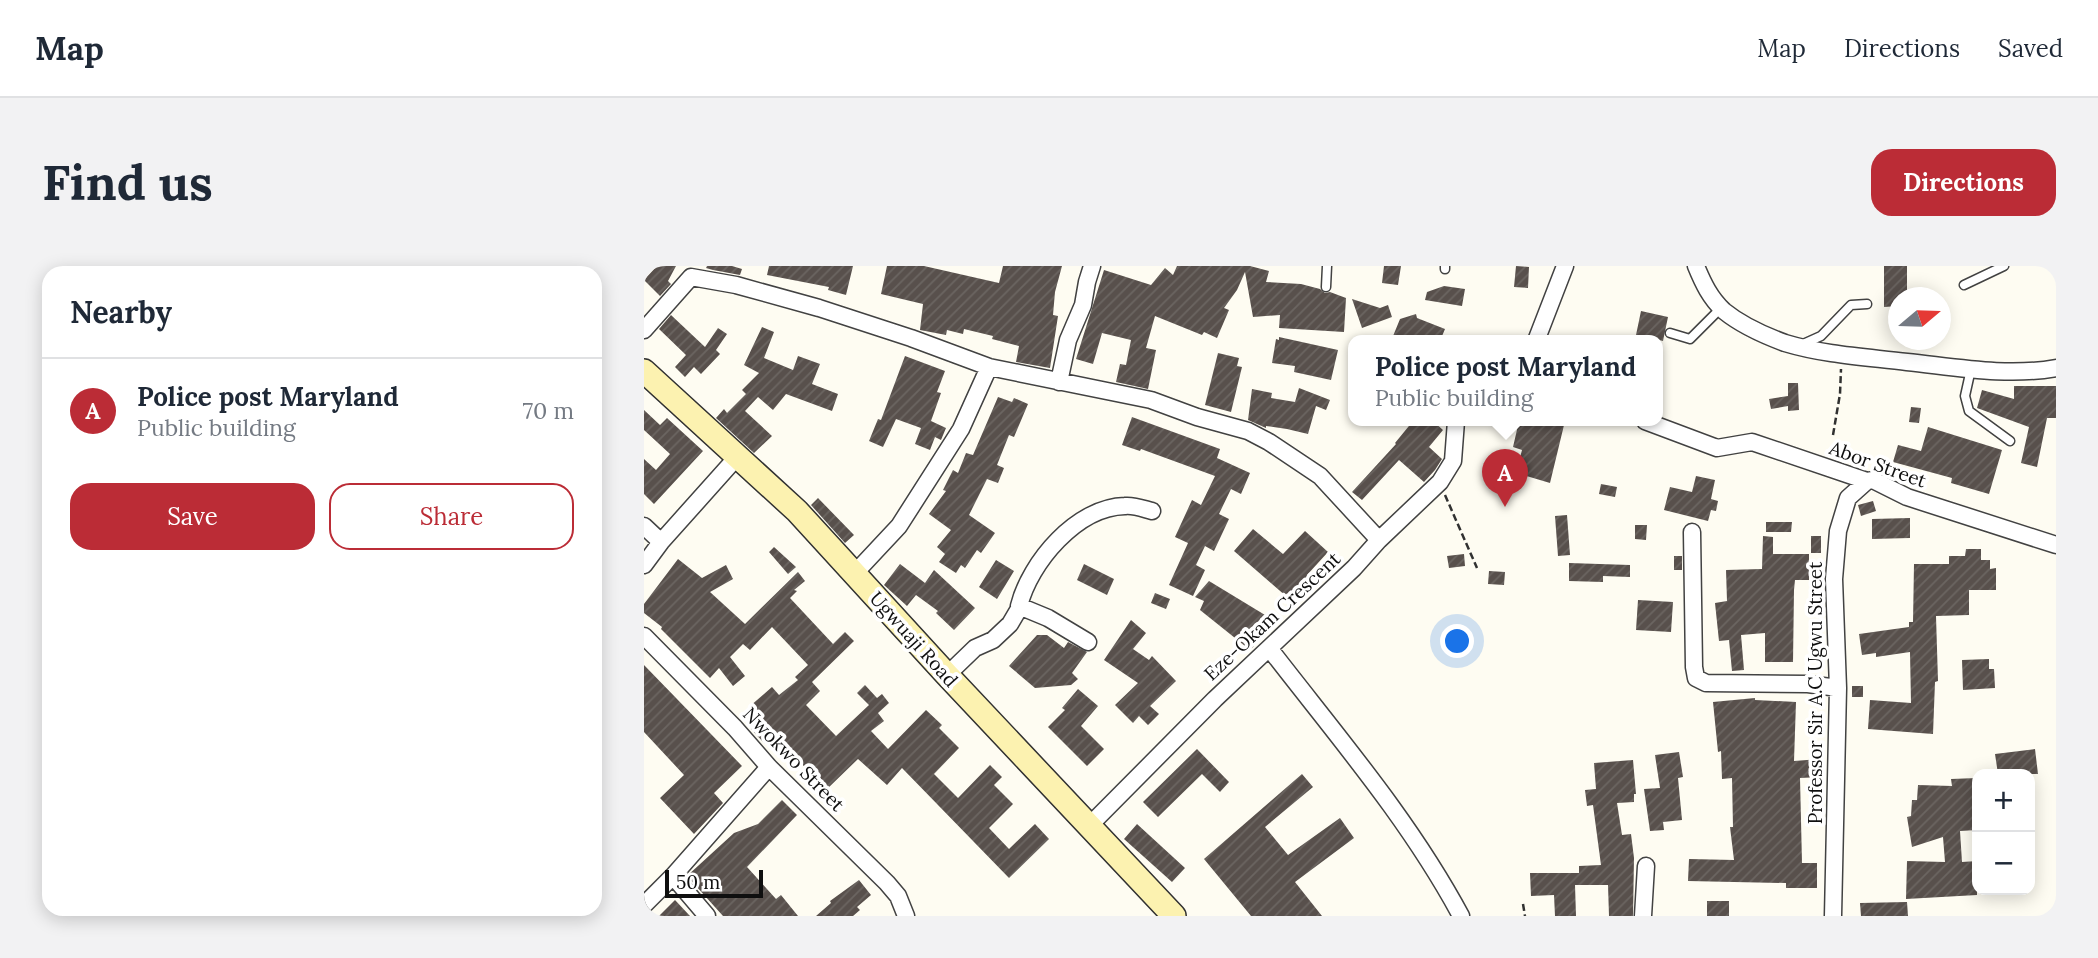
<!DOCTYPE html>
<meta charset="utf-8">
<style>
:root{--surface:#fff;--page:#f2f2f3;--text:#1f2937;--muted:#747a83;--line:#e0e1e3;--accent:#bb2c36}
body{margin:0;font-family:Lora,serif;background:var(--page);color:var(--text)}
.controls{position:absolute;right:21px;bottom:21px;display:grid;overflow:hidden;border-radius:14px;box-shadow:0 4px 18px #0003}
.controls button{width:63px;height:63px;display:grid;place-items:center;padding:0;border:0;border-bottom:2px solid var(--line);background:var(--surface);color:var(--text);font:35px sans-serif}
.compass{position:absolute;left:1244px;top:21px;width:63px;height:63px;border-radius:50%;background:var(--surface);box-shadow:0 4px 18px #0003;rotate:71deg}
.scale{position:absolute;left:21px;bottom:18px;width:98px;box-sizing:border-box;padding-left:7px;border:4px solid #0f0f0f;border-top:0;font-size:19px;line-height:24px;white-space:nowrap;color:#0f0f0f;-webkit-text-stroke:5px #fff;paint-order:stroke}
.you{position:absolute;left:814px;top:376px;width:24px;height:24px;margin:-18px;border:5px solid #fff;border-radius:50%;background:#1a73e8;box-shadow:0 0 0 10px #1a73e833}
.badge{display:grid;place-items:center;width:46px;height:46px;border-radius:50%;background:var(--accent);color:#fff;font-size:23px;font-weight:700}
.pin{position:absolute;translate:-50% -58px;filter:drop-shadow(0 2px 4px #0008)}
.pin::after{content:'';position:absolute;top:37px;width:24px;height:21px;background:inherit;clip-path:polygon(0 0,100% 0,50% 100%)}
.popup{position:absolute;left:704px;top:69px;width:315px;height:91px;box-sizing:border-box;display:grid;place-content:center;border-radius:14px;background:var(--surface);filter:drop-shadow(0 2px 5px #0005);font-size:23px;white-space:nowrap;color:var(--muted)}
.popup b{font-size:26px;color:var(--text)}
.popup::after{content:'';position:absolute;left:50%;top:100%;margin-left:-14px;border:14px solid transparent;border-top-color:var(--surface)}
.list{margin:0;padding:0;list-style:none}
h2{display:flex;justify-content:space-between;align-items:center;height:91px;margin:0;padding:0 28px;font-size:30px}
h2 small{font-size:23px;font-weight:400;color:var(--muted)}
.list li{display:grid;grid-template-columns:46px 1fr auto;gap:21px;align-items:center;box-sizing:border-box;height:105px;padding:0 28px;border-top:2px solid var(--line)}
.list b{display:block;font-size:26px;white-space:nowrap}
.list p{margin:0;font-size:23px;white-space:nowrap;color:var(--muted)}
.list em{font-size:23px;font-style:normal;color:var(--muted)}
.actions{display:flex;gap:14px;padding:21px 28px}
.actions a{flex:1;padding:16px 0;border:2px solid var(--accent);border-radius:21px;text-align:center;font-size:24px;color:var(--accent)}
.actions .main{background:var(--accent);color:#fff}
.map{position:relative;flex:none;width:1412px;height:650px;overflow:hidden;border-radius:21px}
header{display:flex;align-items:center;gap:42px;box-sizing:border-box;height:98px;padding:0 35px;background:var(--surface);border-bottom:2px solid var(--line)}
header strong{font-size:33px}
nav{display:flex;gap:38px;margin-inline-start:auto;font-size:24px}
.intro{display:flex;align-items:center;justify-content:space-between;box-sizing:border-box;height:168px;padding:0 42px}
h1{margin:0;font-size:49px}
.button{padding:18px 32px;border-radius:21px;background:var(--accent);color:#fff;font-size:24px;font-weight:700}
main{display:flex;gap:42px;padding:0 42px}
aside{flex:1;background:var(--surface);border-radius:21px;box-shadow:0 4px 18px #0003}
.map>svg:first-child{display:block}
.building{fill:url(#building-hatch)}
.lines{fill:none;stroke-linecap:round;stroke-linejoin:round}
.lane-casing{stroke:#424242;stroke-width:11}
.street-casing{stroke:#424242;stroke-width:19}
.secondary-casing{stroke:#313131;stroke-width:26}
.path{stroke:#313131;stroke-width:2.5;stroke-dasharray:7 3.5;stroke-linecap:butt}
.lane{stroke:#fff;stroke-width:8}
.street{stroke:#fff;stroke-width:16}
.secondary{stroke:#fcf2b0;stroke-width:23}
.labels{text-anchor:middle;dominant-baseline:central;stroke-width:7;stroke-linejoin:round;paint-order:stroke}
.street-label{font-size:19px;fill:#0f0f0f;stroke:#fff}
</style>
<header>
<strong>Map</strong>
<nav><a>Map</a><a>Directions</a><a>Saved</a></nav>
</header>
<div class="intro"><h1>Find us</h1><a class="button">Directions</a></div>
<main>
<aside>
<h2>Nearby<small></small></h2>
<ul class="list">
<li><span class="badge">A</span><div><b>Police post Maryland</b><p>Public building</p></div><em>70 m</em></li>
</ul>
<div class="actions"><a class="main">Save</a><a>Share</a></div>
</aside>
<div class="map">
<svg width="1412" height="650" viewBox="0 0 1412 650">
<defs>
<pattern id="building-hatch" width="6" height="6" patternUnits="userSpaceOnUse" patternTransform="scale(1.75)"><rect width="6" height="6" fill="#58504c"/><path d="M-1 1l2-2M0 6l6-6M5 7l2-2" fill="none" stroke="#6b6561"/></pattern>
</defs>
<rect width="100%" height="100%" fill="#fefcf2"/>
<path class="building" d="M13 0H32L24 15 27 18 16 30 0 14Z
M63 0H88L98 3 96 9 69 4 62 2Z
M125 0H209L202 29 184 24 185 21 123 9Z
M243 0H280L355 17 359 0H418L411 26 409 49 414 50 406 102 372 96 375 80 348 73 349 70 320 63 319 68 303 64 302 69 276 64 279 38 237 28Z
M533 0H606L625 5 622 16 657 18 676 23 681 27 686 26 702 32 700 66 635 62 636 49 609 51 601 6 593 24 580 42 585 44 573 72 560 66 558 69 511 50 502 82 512 84 504 123 472 116 476 98 482 99 487 74 458 67 449 98 432 93 460 4 507 19 521 2 529 9Z
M740 0H757L754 19 738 17Z
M872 0 885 1 884 22 870 21Z
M1240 0H1263V32H1255V40L1240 41Z
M800 20 821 23 818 40 781 34 783 26Z
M708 33 736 42 744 39 748 51 718 62Z
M997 45 1024 51 1019 75 992 69Z
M772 48 773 52 801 63 796 75H747L756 53Z
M27 49 61 81 74 62 83 68 72 84 76 88 57 108 50 101 41 111 31 101 42 89 15 63Z
M118 61 130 66 120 92 149 104 154 90 176 98 168 118 194 128 188 145 142 128 129 144 114 131 101 145 128 170 110 187 72 152 80 143 83 147 102 128 98 124 115 107 100 99Z
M635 71 694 84 687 114 650 106 651 100 628 97 632 73 635 74Z
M574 87 595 92 593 100 598 101 587 146 561 139Z
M261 90 301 105 293 126 297 127 287 155 302 162 297 174 291 171 286 184 271 178 277 162 252 153 239 181 225 175 234 153 237 154Z
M1144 117H1154L1155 144 1144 145V140L1127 143 1125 133 1144 130Z
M1370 120H1412V152H1403L1393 201 1377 197 1385 161 1333 142 1338 124 1370 133Z
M655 122 686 134 682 144 672 140 664 168 643 163 622 160V162L604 154 608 123 628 127 627 132 651 136Z
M354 131 368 136 370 132 384 138 370 171 365 169 353 199 360 202 354 217 343 213 325 249 351 267 337 287 333 284 321 302 317 299 312 307 295 296 301 288 293 281 307 264 285 248 302 225 299 224 309 204 314 207 322 187 329 189Z
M1267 141 1277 142 1275 157 1265 156Z
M0 144 16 159 23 152 59 185 10 238 0 228V193L12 204 26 188 0 164Z
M488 151 576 183 573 192 606 207 597 228 587 223 575 248 585 253 570 285 561 280 552 299 561 304 549 330 525 319 544 277 531 271 548 234 557 239 571 210 497 183 496 185 478 179Z
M769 155H789L799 164 785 181 798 193 791 204 780 216 755 194 718 234 708 226 752 178 751 177Z
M875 155 891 159 892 155H921L906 217 872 207 878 184 869 181Z
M1284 161 1358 184 1345 228 1307 217 1308 212 1249 196 1254 179 1277 185Z
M1052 210 1071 214 1067 233 1074 235 1072 245 1067 244 1064 255 1020 244 1026 221 1048 226Z
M957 218 973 221 971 231 955 228Z
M174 232 210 269 201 277 167 239Z
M1229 235 1232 245 1217 250 1214 239Z
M923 249 926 289 914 290 911 250Z
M1266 252V272L1228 273V253Z
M1122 256H1148L1147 266H1122Z
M991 259H1003L1002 274 991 273Z
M609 263 639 288 661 265 684 286 663 309 669 314 650 337 590 285Z
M1119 270 1129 271V288H1165V314H1151L1150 324 1149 396H1121V367L1097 369 1100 404 1088 405 1085 374 1075 375 1071 337 1083 335 1082 304 1118 303Z
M1167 270H1177V287H1167Z
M130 281 152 301 144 308 125 286Z
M1322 283H1337V294H1346V303L1352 302V324H1325V349L1292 350 1294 415 1291 416 1289 468 1224 463 1226 434 1267 437 1266 386 1232 391V387L1218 389 1215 368 1265 361V356H1269L1270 298H1305V290H1321Z
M820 288 821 300 805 302 803 290Z
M1030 290H1038V304H1030Z
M34 293 58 312 82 299 89 313 66 326 101 358 154 306 161 315 150 324 153 325 146 332 189 378 201 366 210 375 168 416 176 425 162 439 192 470 225 439 213 427 221 419 233 432 238 428 245 437 234 447 240 455 227 465 244 483 282 444 298 459 295 462 315 482 290 508 314 532 346 499 358 511 350 519 369 538 345 562 365 583 391 558 405 573 365 612 258 502 243 519 214 493 182 524 131 469 121 478 107 463 117 453 106 440 128 421 135 429 154 414 151 411 164 399 128 361 106 384 99 378 86 391 101 410 89 420 75 402 66 412 17 363 18 361 0 347V338Z
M352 294 370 305 353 333 335 321Z
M925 297 986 299V311L959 310V316L925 315Z
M256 298 281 317 290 304 331 342 310 364 292 347 294 345 272 329 263 340 240 319Z
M440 298 470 313 463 329 433 314Z
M845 305 861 306 860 319 844 318Z
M565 315 634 357 606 384 556 344 560 335 551 331Z
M511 327 526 333 522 343 507 337Z
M994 334 1029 336 1027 366 992 364Z
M487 354 502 367 489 383 505 394 508 390 532 415 506 440 515 448 504 459 495 450 489 457 471 439 494 417 460 394Z
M393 369H403L420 382 424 376 443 386 428 407 434 413 427 419 391 422 365 400Z
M1345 393V403H1350L1351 422 1319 424 1318 394Z
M0 399 98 500 70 527 79 537 50 568 16 532 40 509 0 466Z
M1208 420H1219V431H1208Z
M434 423 454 440 437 460 460 483 443 500 404 461 421 444 418 442Z
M1111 432V434L1152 436 1150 495 1176 493 1177 511 1156 512 1158 597H1173V622H1142V617L1044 615 1045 593 1090 594 1086 561H1089L1088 512 1078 513 1077 485 1074 486 1069 436Z
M553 483 585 516 576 526 558 508 514 551 499 536Z
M1391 483 1394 508H1354L1351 488Z
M1035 486 1039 511 1034 512 1038 554 1019 556 1020 564 1006 565 1000 523 1016 522 1011 489Z
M989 494 992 528H990V536L973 537 978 569 987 568 990 592 989 650H965L964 619H931L932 650H911L910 629 887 630 886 607H935V600L957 599 949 539 943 540 941 524 952 523 950 497Z
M658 508 669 521 621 561 644 589 696 552 710 572 651 616 678 650H607L560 593Z
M1333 512V564L1316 565 1318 596 1333 595V629L1262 633 1263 595 1301 596 1299 571 1268 581 1263 551 1267 550 1268 534H1273L1274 519 1308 520 1307 513Z
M138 534 153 549 103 601 132 633 137 629 154 650H79L43 610 90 567 114 558Z
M493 558 541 602 528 616 480 573Z
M215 614 227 629 213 641 216 644 209 650H172L187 637 186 635Z
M31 634 46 650H15Z
M1063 635H1085V650H1063Z
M1263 636 1264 650H1217L1216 637Z"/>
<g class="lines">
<defs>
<path id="lane" d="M801 3V0
M1320 19 1360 0
M682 21 683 0
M1026 67 1046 73 1077 42
M1157 79 1177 70 1207 39 1223 38
M1327 103 1321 130 1325 145 1366 175"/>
<path id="street" d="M1052 0C1059 17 1066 32 1080 45 1096 58 1122 70 1141 77 1181 89 1222 91 1263 96 1311 101 1364 111 1412 102
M0 64 47 11 92 19 175 42 267 72 345 101 507 134 553 151 604 165 625 176 676 210 735 274
M892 75 921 0
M415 116 424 74 439 39 443 16 448 0
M1001 155 1073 182 1108 176 1223 215 1229 214 1263 231 1412 279
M0 260 17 276
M1048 266 1050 401 1052 412 1062 417 1164 418 1194 422
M0 299 17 276 93 191
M211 307 255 260 317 163 345 101
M0 370 91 462 125 501 243 617 254 630 262 650
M444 376 404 352 375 340C386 296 433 241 481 240 490 239 500 243 508 245
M625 382C692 469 765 553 817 650
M303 409 331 382 349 374 366 358 376 341
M445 560 571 433 710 302 735 274 796 216 809 195 812 155
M29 610 63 650
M0 639 29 610 125 501
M999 650 1002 600
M1189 650 1194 422 1190 313 1194 265 1204 232 1223 215"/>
<path id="secondary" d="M0 105 153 245 303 409 530 650"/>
</defs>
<use href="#lane" class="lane-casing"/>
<use href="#street" class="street-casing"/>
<use href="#secondary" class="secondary-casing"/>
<path class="path" d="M1189 169 1196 128 1197 103
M801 229 833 302
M879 638 881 650"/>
<use href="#lane" class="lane"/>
<use href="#street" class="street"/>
<use href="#secondary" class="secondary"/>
</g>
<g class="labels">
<g class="street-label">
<text transform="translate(1234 198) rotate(20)">Abor Street</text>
<text transform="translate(628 350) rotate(-43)">Eze-Okam Crescent</text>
<text transform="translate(270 373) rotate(48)">Ugwuaji Road</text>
<text transform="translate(1171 427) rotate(-90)">Professor Sir A.C Ugwu Street</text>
<text transform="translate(150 493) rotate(46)">Nwokwo Street</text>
</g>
</g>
</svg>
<div class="controls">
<button>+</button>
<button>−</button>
</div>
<svg class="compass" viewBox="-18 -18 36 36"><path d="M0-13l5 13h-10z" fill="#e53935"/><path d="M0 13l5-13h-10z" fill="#747a83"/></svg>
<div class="scale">50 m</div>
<div class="you"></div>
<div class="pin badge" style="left:861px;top:241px">A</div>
<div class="popup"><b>Police post Maryland</b>Public building</div>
</div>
</main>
